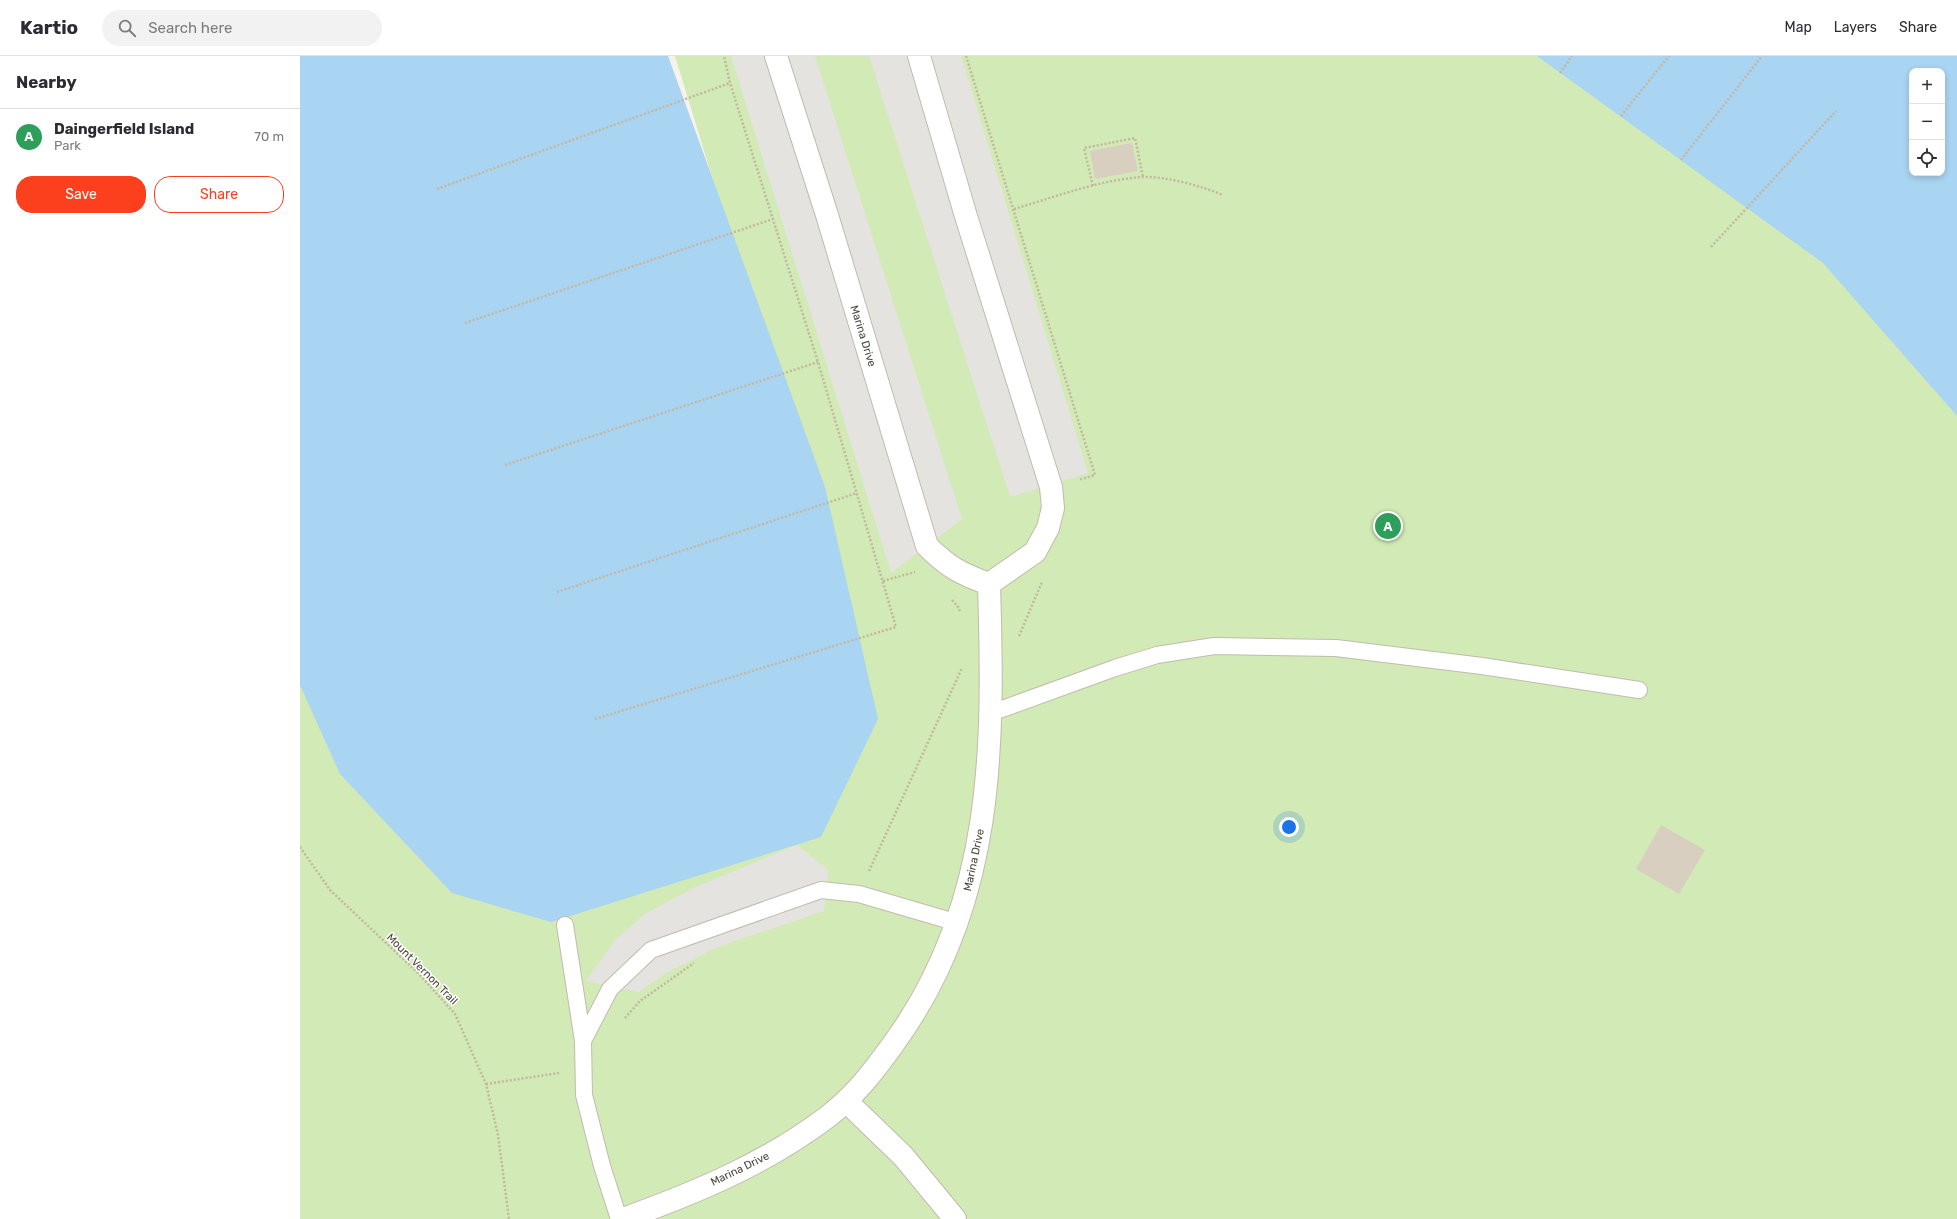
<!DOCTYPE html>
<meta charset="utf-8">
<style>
:root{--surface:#fff;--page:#f2f2f3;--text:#2b2b33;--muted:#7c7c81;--line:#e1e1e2;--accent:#fc3f1d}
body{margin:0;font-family:Rubik,sans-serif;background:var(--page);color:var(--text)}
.controls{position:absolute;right:12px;top:12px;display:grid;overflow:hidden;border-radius:8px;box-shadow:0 2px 6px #0003}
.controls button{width:36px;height:36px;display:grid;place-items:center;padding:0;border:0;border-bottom:1px solid var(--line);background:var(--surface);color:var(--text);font:20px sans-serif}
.you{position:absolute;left:989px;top:771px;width:14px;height:14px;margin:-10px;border:3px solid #fff;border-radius:50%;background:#1a73e8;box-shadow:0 0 0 6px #1a73e833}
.badge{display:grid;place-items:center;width:26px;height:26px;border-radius:50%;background:var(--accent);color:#fff;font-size:13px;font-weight:700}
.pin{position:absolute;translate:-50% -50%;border:2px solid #fff;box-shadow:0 1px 4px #0006}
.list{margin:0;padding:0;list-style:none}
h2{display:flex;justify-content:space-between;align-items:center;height:52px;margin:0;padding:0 16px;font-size:17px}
h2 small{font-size:13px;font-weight:400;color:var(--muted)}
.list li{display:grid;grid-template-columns:26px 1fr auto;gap:12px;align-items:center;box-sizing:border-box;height:56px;padding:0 16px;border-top:1px solid var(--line)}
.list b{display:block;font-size:15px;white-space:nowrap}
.list p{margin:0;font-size:13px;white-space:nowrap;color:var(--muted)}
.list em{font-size:13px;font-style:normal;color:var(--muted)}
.actions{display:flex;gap:8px;padding:12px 16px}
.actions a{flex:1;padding:9px 0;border:1px solid var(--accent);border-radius:16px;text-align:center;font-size:14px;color:var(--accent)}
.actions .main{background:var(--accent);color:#fff}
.icon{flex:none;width:22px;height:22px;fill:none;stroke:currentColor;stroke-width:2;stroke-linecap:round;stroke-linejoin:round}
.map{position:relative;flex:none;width:1657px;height:1163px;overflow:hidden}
header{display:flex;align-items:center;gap:24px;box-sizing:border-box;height:56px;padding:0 20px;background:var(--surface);border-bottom:1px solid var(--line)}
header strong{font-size:19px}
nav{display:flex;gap:22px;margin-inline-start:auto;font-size:14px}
.search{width:280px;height:36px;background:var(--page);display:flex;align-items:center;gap:10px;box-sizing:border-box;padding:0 14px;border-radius:22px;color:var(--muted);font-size:15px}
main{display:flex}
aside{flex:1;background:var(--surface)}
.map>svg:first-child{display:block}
.green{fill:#d2eab5}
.parking{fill:#e5e3e0}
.water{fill:#a9d4f2;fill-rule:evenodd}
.building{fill:#d8cfc1}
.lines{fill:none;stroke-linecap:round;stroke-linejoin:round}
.service-casing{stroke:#c2bbae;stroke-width:18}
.minor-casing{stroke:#c2bbae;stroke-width:24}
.path{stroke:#c4b79f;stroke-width:2.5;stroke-dasharray:2 2;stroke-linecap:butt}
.service{stroke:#fff;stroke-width:16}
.minor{stroke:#fff;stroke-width:22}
.labels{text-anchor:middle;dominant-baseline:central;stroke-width:3;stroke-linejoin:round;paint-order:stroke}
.street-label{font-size:11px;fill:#4b4439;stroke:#fff}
</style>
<header>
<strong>Kartio</strong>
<div class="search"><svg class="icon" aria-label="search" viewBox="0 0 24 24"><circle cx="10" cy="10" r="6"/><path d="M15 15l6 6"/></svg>Search here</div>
<nav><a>Map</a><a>Layers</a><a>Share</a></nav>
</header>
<main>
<aside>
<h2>Nearby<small></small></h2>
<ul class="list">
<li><span class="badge" style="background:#2e9e5b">A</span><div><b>Daingerfield Island</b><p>Park</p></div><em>70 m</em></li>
</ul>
<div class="actions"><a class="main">Save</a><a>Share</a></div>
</aside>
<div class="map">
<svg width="1657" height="1163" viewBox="0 0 1657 1163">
<rect width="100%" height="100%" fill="#f6f3ec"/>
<path class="green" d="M375 0H1335L1657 246V1163H0V276L578 663Z"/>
<path class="parking" d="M431 0H515L662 463 591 517Z
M569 0H661L788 417 710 441Z
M497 789 528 814 524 855 415 892 364 918 339 936 286 925 316 883 345 858 393 832Z"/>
<path class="water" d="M0 0H368L525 431 578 663 521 781 251 866 152 837 40 718 0 629Z
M1237 0H1657V360L1523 207ZM1612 15H1642V117H1612Z"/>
<path class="building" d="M832 87 838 115 795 123 790 95Z
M1361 769 1405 794 1379 838 1336 813Z"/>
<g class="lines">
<defs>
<path id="service" d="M691 657 815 612 857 599 914 590 1036 592 1182 610 1339 634
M265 869 283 985 284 1039 302 1110 319 1163
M283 985 310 933 351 894 521 834 559 838 658 867"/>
<path id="minor" d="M476 0 527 159 627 490C648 511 661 518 689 528
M619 0 665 157 751 431 753 452 748 472 735 496 689 528
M546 1045 603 1100 655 1163
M323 1163C395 1137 465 1108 526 1062 554 1041 574 1015 594 987 695 848 694 691 689 528"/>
</defs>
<use href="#service" class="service-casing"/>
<use href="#minor" class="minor-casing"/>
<path class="path" d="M666 0 795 419 778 424
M1260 17 1272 0
M1321 60 1369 0
M1381 104 1462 0
M793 130 784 92 835 82 843 121
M137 133 430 27
M714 153C755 141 799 124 842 121 866 120 901 130 923 139
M1411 191 1536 55
M165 267 473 163
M205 409 518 306
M583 525 615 516
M257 536 557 437
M652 544 659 552 660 557
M719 580 742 526
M295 663 596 571 518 306 430 27 424 0
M0 791 30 834 119 918 155 958 186 1028 198 1079 209 1163
M569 815 662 612
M325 962 340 945 394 907
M186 1028 259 1017"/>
<use href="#service" class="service"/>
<use href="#minor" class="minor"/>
</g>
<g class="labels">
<g class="street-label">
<text transform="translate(563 280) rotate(73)">Marina Drive</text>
<text transform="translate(674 804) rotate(-78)">Marina Drive</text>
<text transform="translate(122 913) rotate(45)">Mount Vernon Trail</text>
<text transform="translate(440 1113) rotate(-26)">Marina Drive</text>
</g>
</g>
</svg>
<div class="controls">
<button>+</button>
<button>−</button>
<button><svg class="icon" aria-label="locate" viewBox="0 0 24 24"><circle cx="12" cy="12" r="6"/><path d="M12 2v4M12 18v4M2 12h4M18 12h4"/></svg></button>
</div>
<div class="you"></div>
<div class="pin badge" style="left:1088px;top:470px;background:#2e9e5b">A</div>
</div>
</main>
